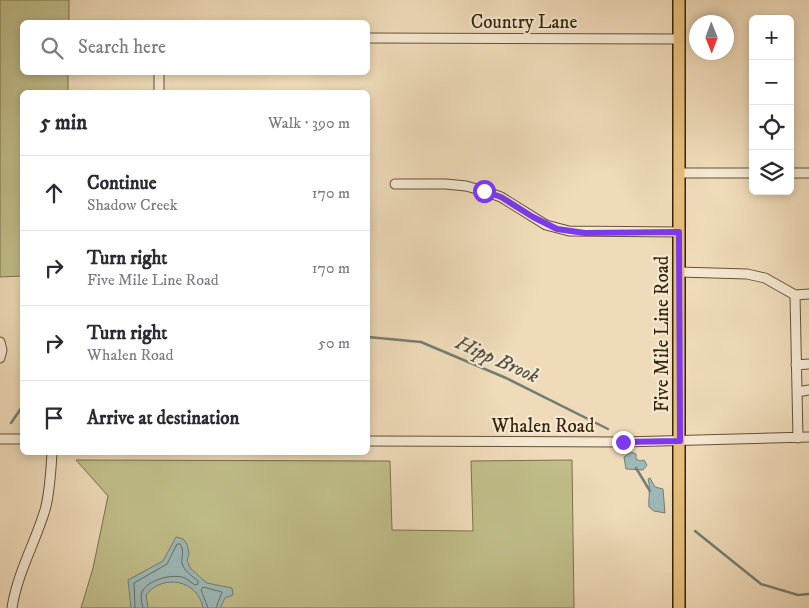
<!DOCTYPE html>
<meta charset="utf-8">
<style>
:root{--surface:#fff;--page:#f2f2f3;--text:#2b2b33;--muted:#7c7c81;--line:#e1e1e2}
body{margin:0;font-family:"IM FELL DW Pica",serif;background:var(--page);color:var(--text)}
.controls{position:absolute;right:15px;top:15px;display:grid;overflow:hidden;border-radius:8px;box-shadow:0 2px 8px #0003}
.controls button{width:45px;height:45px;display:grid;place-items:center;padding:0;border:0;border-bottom:1px solid var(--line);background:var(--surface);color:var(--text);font:25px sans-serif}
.compass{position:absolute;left:689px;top:15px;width:45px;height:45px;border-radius:50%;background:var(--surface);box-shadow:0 2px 8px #0003;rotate:179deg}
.stop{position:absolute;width:15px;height:15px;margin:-11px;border:4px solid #7c3aed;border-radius:50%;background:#fff}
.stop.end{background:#7c3aed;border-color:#fff;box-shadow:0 1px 5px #0008}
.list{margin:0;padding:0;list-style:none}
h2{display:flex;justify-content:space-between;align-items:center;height:65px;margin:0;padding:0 20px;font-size:21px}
h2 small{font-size:16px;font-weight:400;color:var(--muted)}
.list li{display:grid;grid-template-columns:32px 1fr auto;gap:15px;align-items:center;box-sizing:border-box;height:75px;padding:0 20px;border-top:1px solid var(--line)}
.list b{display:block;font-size:19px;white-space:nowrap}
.list p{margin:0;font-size:16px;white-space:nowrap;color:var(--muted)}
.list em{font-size:16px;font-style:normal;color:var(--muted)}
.icon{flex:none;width:28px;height:28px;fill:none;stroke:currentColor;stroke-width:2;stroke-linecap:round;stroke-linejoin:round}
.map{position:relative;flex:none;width:809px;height:608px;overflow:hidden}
.search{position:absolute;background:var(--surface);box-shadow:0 2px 8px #0003;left:20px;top:20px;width:350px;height:55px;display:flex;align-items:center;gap:12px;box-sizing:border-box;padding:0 18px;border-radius:8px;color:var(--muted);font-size:19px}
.panel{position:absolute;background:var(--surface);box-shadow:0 2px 8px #0003;left:20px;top:90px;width:350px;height:365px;border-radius:8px}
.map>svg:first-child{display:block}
.green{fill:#c0be8a;stroke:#7c724a}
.water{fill:#9db9b8;stroke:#747e72}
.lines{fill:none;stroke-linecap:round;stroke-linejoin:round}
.shore{stroke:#6a6f60;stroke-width:1}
.stream{stroke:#747e72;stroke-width:2.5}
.minor-casing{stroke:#655235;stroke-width:11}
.major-casing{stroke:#372509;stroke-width:14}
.minor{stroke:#f5e8d2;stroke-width:9}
.major{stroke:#e8be7c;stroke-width:11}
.route{stroke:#7c3aed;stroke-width:6}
.labels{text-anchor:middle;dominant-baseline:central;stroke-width:4.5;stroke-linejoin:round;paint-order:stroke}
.street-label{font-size:19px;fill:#372509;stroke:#f5e8d2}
.water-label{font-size:20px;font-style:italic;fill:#56513e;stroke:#f5e8d2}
</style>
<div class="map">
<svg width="809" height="608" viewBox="0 0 809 608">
<rect width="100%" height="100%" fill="#efdbb9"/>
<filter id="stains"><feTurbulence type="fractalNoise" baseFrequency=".004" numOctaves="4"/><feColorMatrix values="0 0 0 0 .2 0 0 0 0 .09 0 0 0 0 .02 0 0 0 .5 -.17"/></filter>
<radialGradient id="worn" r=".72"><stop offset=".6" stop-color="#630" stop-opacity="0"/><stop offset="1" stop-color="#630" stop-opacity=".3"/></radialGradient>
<path class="green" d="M0 0H69V22H22V72L68 73V92H22V276L0 277Z
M76 460 390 461 392 530 473 531 471 461 572 460 574 608H81L93 568 108 496Z"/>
<path class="water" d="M631 452 636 454V459L640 461 644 460 647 465 643 470 626 469 624 457Z
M650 478 655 487 663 489 665 513 654 511 649 507C648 498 651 488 648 479Z
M176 537 183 539 187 544 189 553 187 561 191 569 207 583 232 588 233 595 225 598 220 608H203C198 580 163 573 146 595L148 608H131L128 580 163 561Z"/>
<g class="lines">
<path class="shore" d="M135 608 134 583 167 564 177 544H180C185 551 181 556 182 563 184 571 192 576 198 581V584L195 585C192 583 188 580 185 578 173 573 147 580 142 592 140 597 142 603 143 608
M208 608 201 590 203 587 222 592 216 608"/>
<path class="stream" d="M368 337 421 342 506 378 608 429
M11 423 22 407
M636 468 650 491
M695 531 761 584 798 595 809 594"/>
<defs>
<path id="minor" d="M368 38 679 39
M159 92V72
M679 173H753
M790 173H809
M395 184H446L466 186 484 191 501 197 546 225 569 231 679 232
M679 272 747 274 765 278 795 295 798 438
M795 295 809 294
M0 342 2 350 0 358
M796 365 809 364
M797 392 809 390
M0 439H22
M368 441 623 442 809 437
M12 608C17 574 35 543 45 510 50 492 51 471 52 452"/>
<path id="major" d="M679 0V608"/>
</defs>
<use href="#minor" class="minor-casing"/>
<use href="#major" class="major-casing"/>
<use href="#minor" class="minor"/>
<use href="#major" class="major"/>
</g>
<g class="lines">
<path class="route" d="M484 191 501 197 533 217 557 229 585 233 679 232 680 441 623 442"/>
</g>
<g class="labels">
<g class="street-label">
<text x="524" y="22">Country Lane</text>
<text transform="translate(662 334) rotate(-90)">Five Mile Line Road</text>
<text x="543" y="426">Whalen Road</text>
</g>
<g class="water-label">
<text transform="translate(497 360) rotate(24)">Hipp Brook</text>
</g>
</g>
<rect width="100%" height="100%" filter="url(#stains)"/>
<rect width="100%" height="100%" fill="url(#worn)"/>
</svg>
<div class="controls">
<button>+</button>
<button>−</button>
<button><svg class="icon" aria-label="locate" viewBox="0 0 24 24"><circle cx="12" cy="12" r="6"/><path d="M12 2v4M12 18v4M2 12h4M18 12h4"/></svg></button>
<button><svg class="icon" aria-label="layers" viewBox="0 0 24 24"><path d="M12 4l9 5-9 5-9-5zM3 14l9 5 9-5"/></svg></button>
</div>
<svg class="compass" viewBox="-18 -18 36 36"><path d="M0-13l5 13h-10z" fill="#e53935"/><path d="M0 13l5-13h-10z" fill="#7c7c81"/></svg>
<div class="stop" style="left:484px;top:191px"></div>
<div class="stop end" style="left:623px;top:442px"></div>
<div class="search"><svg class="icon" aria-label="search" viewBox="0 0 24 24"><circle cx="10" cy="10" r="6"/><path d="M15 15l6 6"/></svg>Search here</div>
<section class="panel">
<h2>5 min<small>Walk · 390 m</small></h2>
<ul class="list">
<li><svg class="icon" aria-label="ahead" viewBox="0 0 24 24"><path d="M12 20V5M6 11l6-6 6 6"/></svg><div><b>Continue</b><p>Shadow Creek</p></div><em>170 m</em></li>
<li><svg class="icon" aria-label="right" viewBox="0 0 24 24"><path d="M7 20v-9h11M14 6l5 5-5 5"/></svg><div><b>Turn right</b><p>Five Mile Line Road</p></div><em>170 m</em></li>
<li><svg class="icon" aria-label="right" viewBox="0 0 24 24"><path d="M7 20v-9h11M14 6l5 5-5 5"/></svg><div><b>Turn right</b><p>Whalen Road</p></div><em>50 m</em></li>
<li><svg class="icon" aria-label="arrive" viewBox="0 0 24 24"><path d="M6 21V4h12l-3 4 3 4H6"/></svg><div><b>Arrive at destination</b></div></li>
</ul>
</section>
</div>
